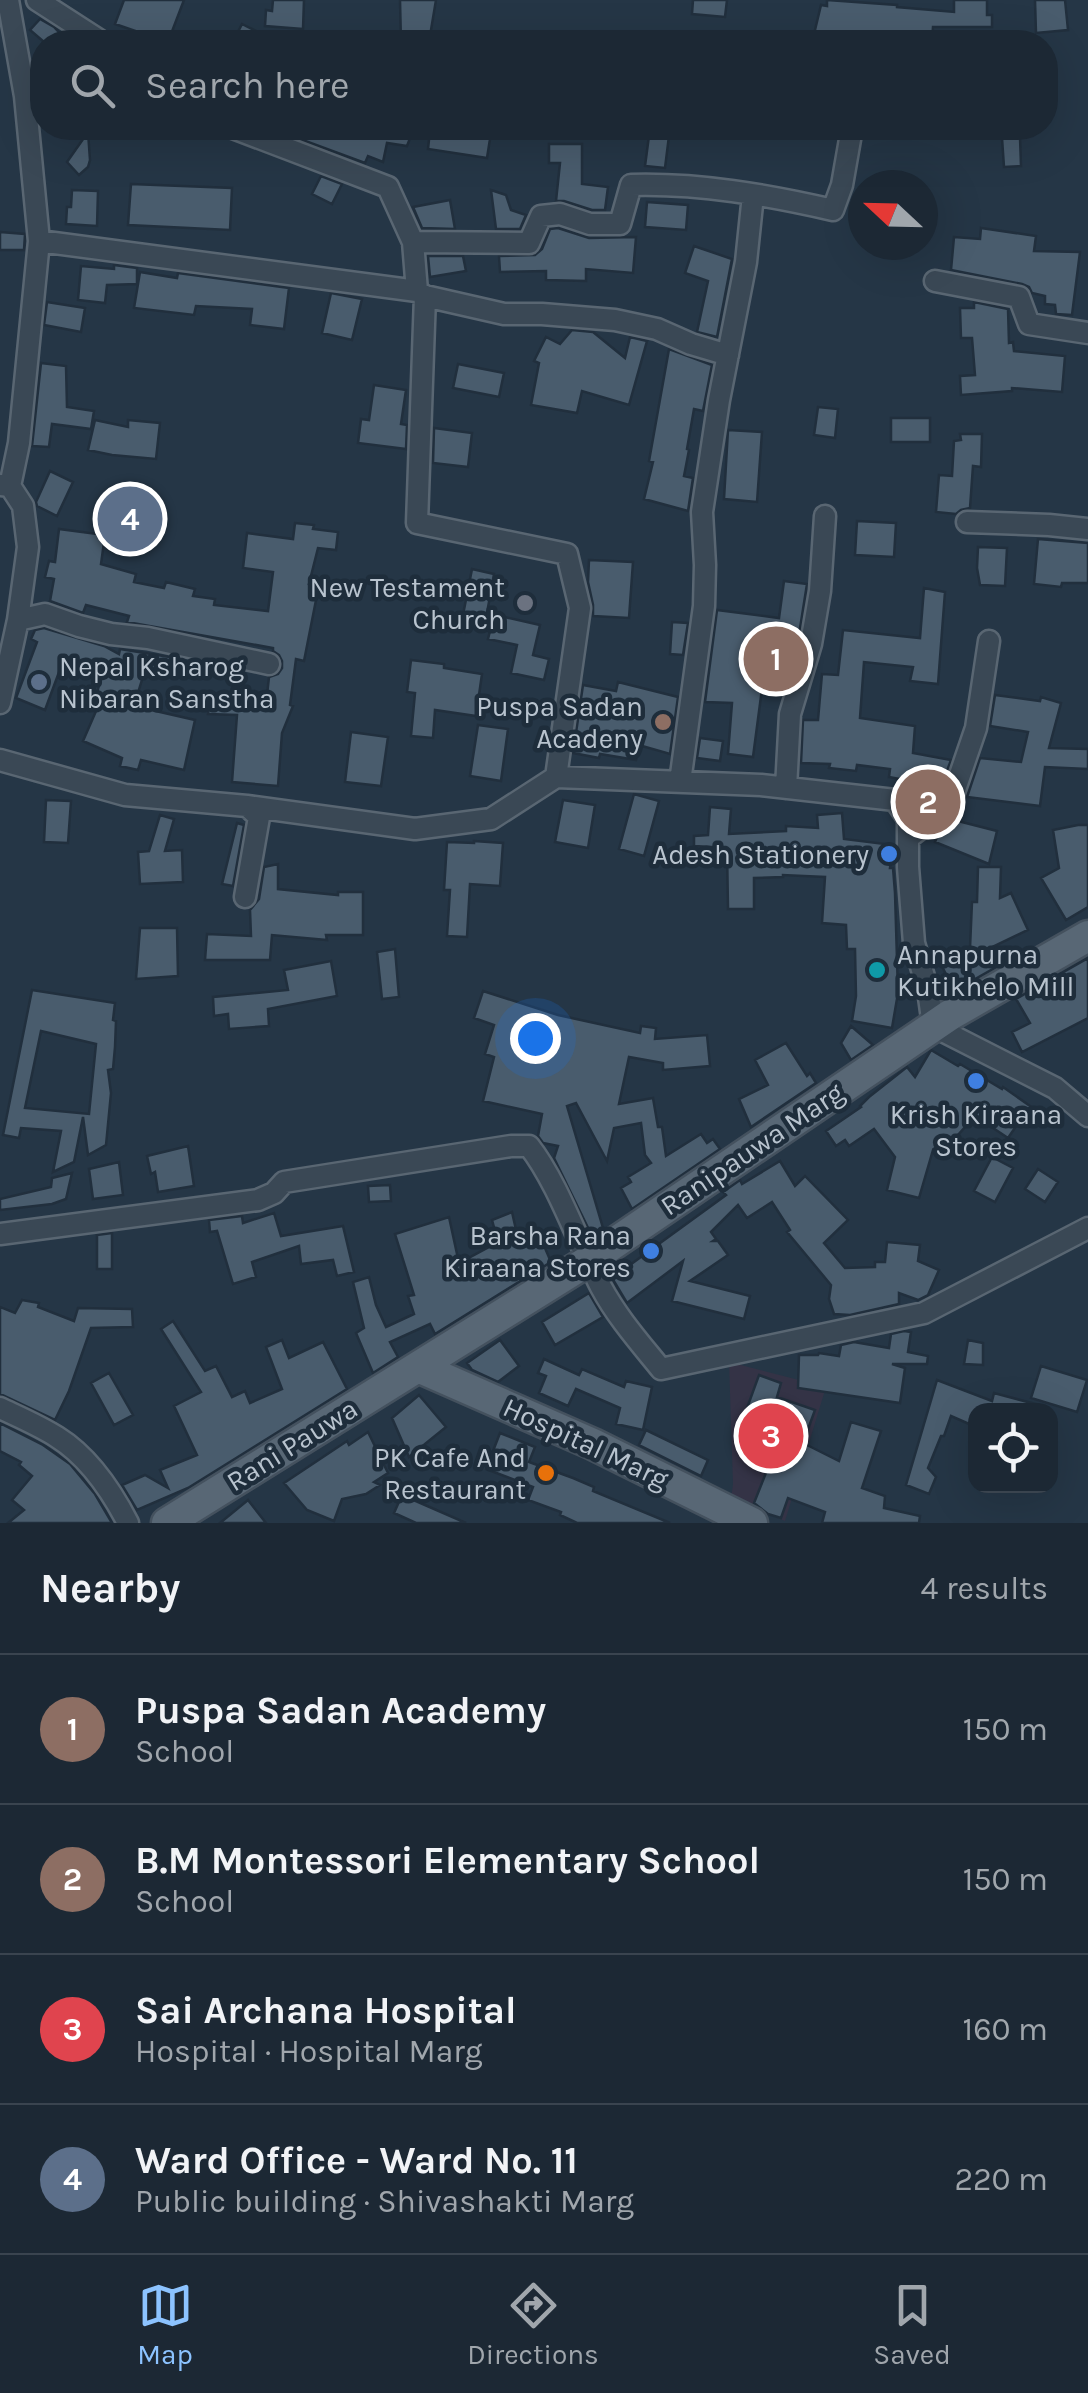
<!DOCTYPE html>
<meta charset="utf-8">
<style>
:root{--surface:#1c2834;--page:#25303c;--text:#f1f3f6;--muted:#a0a6ac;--line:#3a444f;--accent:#8cc3ff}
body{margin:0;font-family:Karla,sans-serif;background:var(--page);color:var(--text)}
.controls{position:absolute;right:30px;bottom:30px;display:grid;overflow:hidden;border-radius:20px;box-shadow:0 10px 40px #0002}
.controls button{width:90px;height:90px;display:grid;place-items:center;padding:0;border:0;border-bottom:2px solid var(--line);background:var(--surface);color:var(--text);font:50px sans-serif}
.compass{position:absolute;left:848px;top:170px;width:90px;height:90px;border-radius:50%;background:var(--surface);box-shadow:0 10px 40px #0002;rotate:292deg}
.you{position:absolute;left:535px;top:1038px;width:35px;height:35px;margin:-25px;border:8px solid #fff;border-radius:50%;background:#1a73e8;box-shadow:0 0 0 15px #1a73e833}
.badge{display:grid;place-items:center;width:65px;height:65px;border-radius:50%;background:var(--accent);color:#fff;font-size:32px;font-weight:700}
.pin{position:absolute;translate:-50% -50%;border:5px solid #fff;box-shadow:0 2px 10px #0006}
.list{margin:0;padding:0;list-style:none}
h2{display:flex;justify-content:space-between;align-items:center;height:130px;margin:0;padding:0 40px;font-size:42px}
h2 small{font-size:32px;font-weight:400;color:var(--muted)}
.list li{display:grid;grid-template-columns:65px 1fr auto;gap:30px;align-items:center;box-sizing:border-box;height:150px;padding:0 40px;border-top:2px solid var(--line)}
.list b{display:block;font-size:38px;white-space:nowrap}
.list p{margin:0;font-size:32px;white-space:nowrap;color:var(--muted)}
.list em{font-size:32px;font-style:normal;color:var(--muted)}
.icon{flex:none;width:55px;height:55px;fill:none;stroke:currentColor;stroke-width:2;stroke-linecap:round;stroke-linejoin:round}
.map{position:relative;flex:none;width:1088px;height:1523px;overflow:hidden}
.search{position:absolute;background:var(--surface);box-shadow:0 10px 40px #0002;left:30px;right:30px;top:30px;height:110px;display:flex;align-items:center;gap:25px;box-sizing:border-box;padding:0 35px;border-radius:40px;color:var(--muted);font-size:38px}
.sheet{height:730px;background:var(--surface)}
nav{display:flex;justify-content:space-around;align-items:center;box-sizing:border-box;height:140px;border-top:2px solid var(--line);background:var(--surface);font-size:28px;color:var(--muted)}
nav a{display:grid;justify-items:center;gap:5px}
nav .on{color:var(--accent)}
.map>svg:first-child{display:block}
.medical{fill:#343346}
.building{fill:#495c6d;stroke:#212f3d;stroke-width:2.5;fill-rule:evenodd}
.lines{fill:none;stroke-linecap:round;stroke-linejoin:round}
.street-casing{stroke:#596672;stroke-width:25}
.primary-casing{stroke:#44515e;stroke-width:35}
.street{stroke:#3a4855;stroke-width:20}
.primary{stroke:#586775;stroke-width:30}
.worship-dot{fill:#6b7280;stroke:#1e2d3b;stroke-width:4}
.service-dot{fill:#5c6f8a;stroke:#1e2d3b;stroke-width:4}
.education-dot{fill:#8d6e63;stroke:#1e2d3b;stroke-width:4}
.shop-dot{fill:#3f7fe0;stroke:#1e2d3b;stroke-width:4}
.culture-dot{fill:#0f9aa8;stroke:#1e2d3b;stroke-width:4}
.food-dot{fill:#e8710a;stroke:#1e2d3b;stroke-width:4}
.labels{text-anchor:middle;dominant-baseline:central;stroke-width:9;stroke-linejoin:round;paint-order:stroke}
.poi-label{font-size:28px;fill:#b8c3ce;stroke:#1e2d3b;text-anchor:end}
.street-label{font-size:28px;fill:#b8c3ce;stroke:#1e2d3b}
</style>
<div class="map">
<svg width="1088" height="1523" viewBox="0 0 1088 1523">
<rect width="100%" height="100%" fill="#253646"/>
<path class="medical" d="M729 1362 826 1387 785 1521 731 1499 733 1484Z"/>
<path class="building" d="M124 0H184L168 42H144L147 35 115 24Z
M273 0H304L303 29 265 26 266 10 272 11Z
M400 0H436L429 42H401Z
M693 0H727L725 17 692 14Z
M827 0 897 5V7L954 12V0H987V15H992V27H933L932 42H869L815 30 821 5 827 6Z
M1035 0H1065L1068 30 1036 33Z
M40 19 54 27 68 42H44L30 30Z
M242 24 278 42H233Z
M270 128H414L407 146 387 143 383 162 368 156 365 163Z
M650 128H670L665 168 645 166Z
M430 130 490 139 487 158 428 149Z
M88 132 90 160 88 167 79 175 67 162Z
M1020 137 1021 166 1004 167 1002 138Z
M549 144H582V184L608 187 605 210H592L564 201H556L560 163H549Z
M321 176 342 184 332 204 312 194Z
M131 184 232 188 230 230 128 225Z
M72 190 98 191 97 226 66 224 67 207H71Z
M491 190 506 195 511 210 526 215 520 229H496Z
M450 200 455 229 422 228 413 207Z
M647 202 688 205 686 230 645 227Z
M558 228 589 238 636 237 633 273 586 269V281L546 280V271L500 272 499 256 535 255 542 249 550 229Z
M981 228 1036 236 1034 251 1080 252 1072 315 1056 314 1055 305 1045 304V296L1032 293 1029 287 1022 284 951 270 954 237 980 239Z
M0 232 25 234 24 250H0Z
M694 246 732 259 717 337 697 332 708 281 685 273Z
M428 256H463L466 271 430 277Z
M114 265 137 268V284L107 285 105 303 78 300 81 266 114 269Z
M140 272 177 278 178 273 289 288 284 329 250 325 252 309 196 306 194 315 134 308Z
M331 293 362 299 352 340 322 333Z
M47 302 85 308 81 332 44 325Z
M974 302 1008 309 1009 343 1013 342 1014 351 1065 356 1062 392 1012 388V391L961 395 960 376 975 375 972 338H961L960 308H974Z
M572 330 593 332 625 358 630 337 647 341 629 405 582 391 577 413 531 405 539 363 534 361 546 337 560 344Z
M669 349 712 365 703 411 694 409 687 449 689 450 684 476 693 478 688 511 644 499 653 462 649 461Z
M41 363 66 366 67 407 94 411 91 429 52 424 49 447 32 446Z
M458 364 504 373 499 397 453 388Z
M374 385 406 390 401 424 407 425 406 449 358 443 361 419 369 420Z
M818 407 838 409 835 438 814 435Z
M891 418H930V442H891Z
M95 420 128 427V420L160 423 156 459 112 455 88 450Z
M434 428 472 433 468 467 433 463Z
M728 430 762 432 757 502 724 499Z
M960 434H982L981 467 973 466 970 508 961 510 956 514 936 512 939 475 952 476 954 441 961 440Z
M50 471 73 482 57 516 37 506 36 502Z
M121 493 152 503 138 544 108 534Z
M857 521 896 523 894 557 855 555Z
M295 523 314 525 313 529 338 532 336 550 318 548 309 584 319 585 304 661 296 659 290 705 293 706 282 733 278 786 232 782 237 715 208 714 211 694 252 698 255 691 267 695 269 677 278 674 282 668V661L279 655 273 651V648L127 622 129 616 86 605 83 613 50 601 54 579 45 577 49 561 55 562 59 529 105 535 101 564 136 574 134 582 164 588 166 582 195 589 193 596 215 599 214 605 268 611 273 572 243 568 247 533 293 539Z
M1038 539 1088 543V583H1062L1061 587 1034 584Z
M978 547 1007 548 1005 586 980 585 977 568Z
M589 560 633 562 629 618 593 616V605L588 582Z
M472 569 494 574 487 613 540 625 533 655 549 659 544 680 511 673 517 645 488 639 490 631 461 625Z
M784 581 807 584 798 641 789 669 765 666 753 757 728 754 732 703 705 702 717 610 779 618Z
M924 588 945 592 938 684 910 681 913 667 864 662 860 718 915 726 913 753 951 760 941 787 889 777 890 769 857 765 856 771 829 768 830 764 801 763 803 720H818L822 674 838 675 843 630 920 638Z
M672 622 688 623 683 655 670 654Z
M44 628 104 646 119 654 120 649 182 659 177 678 145 670 134 706 195 720 184 770 141 760 138 770 120 766 122 758 83 741 103 695 97 693 102 674 65 656 45 710 16 698 37 642 31 639 35 630Z
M411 660 444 664V668L482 674 476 716 435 710 433 738 411 736 415 693 407 692Z
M618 682 678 697 670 754 639 745 636 760 600 754 599 758 573 753 583 685 616 691Z
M995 695 1040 701 1041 697 1061 703 1049 748 1088 749V769L1045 767 1040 806 967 797 980 758 1021 762 1028 732 990 726Z
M478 725 508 729 501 781 470 776Z
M351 732 388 737 381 786 345 782Z
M700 738 723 741 720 761 697 758Z
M634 794 659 801 644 856 619 849Z
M46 800 71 801 68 843 44 842Z
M563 800 595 805 588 848 555 842Z
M710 807 731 809 729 834 786 831V826L818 828 817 815 842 813 844 839 893 845 890 868H893L895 893 898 993 892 1028 852 1021 856 996 855 949H847L846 925 822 923 825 877 783 875V877L754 878V909H728L727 848 694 846V836L708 835Z
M160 815 174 819 165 851 182 850 183 882 140 884 138 852 149 851Z
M954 820 997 831 989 864 935 842 939 832Z
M237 823 244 825 233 886 222 884Z
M1078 825H1088V907L1066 920 1041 878 1059 868 1053 830Z
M474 841 503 843 500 886 470 884 467 937 447 936 450 890H444L447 842 474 843Z
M278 864V889L338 895V892H363V935H326L327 940 272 935 270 960H205L207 934 251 936 250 910 259 899 264 867Z
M978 867H1001L1000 898 1011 893 1028 930 990 948 998 966 954 991 940 962 970 948 972 902H977Z
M140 928H177L178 976 136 979Z
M395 949 399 997 382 999 377 952Z
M1088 958V1018L1022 1052 1012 1032 1030 1023 1016 999Z
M331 961 337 996 268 1009 269 1026 229 1029 228 1014 214 1016 213 997 288 990 284 970Z
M32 990 115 1003 113 1020 116 1021 115 1047 113 1069 108 1070 111 1093 106 1145 88 1155 83 1117 74 1162 53 1172 61 1131 21 1128 19 1138 3 1135ZM41 1031 96 1044 89 1114 25 1108Z
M483 991 558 1015 640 1033 641 1026 656 1028 655 1039 707 1035 710 1066 663 1070V1063L629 1057 619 1104 653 1098 658 1127H662L666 1156 701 1134 707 1143 713 1139 720 1149 632 1209 621 1188 631 1182 628 1177 651 1163 645 1155 641 1123 614 1128 607 1161 576 1103 567 1106 603 1228 592 1236 554 1158 558 1146 543 1143 538 1136 542 1114 483 1101 494 1057 485 1054 494 1025 474 1018Z
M851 1026 873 1045 851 1060 841 1043Z
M786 1043 807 1076 810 1073 816 1083 751 1127 739 1099 768 1085 755 1060Z
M931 1050 958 1066 960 1064 1002 1089 1003 1087 1030 1106 1008 1138 975 1116 940 1155 933 1150 919 1198 887 1190 895 1157 874 1129 849 1146 845 1140 836 1146 826 1131 861 1107 860 1106 869 1097 907 1067 915 1077Z
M188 1146 194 1186 158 1192 155 1172 151 1174 147 1156Z
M992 1157 1013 1168 995 1202 974 1191Z
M780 1161 795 1186 805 1176 848 1220 824 1243 845 1268 875 1267V1262H885L887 1242 920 1245 918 1261 939 1270 928 1295 918 1300 899 1293V1304L850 1315 834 1314 829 1299 831 1285 787 1232 790 1230 772 1202 747 1218 738 1205 711 1232 716 1239 713 1241H718L728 1255 690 1281 750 1296 744 1319 672 1301 683 1261 627 1303 612 1278 726 1195 723 1192 740 1180 742 1184Z
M119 1162 123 1195 93 1199 89 1169Z
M1038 1169 1058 1182 1045 1202 1025 1189Z
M72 1173 66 1199 52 1204 0 1210V1199L51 1187 52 1178Z
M390 1185 391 1201 369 1202 368 1186Z
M512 1212 519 1243 539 1234 551 1262 435 1334 430 1324 390 1342 398 1357 373 1373 356 1333 364 1328 353 1282 369 1277 376 1305 386 1327 414 1314 408 1296 414 1295 395 1234 449 1217 459 1263 498 1242 492 1220Z
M274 1213 281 1236 343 1226 354 1272 337 1276 333 1260 301 1264 299 1246 252 1262 256 1277 233 1284 217 1231 210 1232 209 1220 242 1216 243 1223Z
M112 1233V1269H97V1235Z
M589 1293 603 1317 555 1345 542 1322Z
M22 1300 39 1303 38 1307 74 1321 78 1308 132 1309 133 1327 91 1328 69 1391 55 1420 0 1394V1307L15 1313Z
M173 1321 205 1371 216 1366 232 1397 245 1391 250 1403 282 1389 266 1347 282 1340 289 1358 323 1342 347 1389 188 1488 137 1510 122 1485 145 1475 168 1488 160 1470 197 1455 174 1406 201 1392 161 1329Z
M904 1331 911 1332 908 1352 928 1356 927 1364H892L905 1368 900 1403 798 1388 799 1355H818L819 1353 839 1356 841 1345 854 1342 889 1348 891 1334Z
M500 1340 519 1366 498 1382 472 1370 467 1363Z
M968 1340 983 1343V1365L964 1364Z
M544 1359 579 1375 582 1369 624 1387 626 1381 652 1387 643 1430 616 1424 620 1408 576 1389 568 1406 539 1393 546 1376 538 1373Z
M1041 1366 1087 1380 1077 1412 1031 1398Z
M109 1373 133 1415 114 1425 91 1383Z
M759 1375 781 1383 777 1397 815 1410 803 1443 839 1461 851 1422 881 1431 862 1488 885 1496 884 1508 920 1516 919 1523H822L825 1512 788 1498 781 1518 768 1514 754 1503 773 1455 735 1441Z
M937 1380 992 1401 994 1393 1039 1405 1038 1410H976V1427L951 1416 944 1436H941L928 1468 936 1477 929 1494 906 1485Z
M419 1395 446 1427 409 1457 392 1418Z
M0 1423 43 1445 70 1464 95 1494 112 1523H8L24 1510 12 1500 32 1476 19 1465 21 1462 0 1451Z
M646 1430 708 1460 701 1476 639 1445Z
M368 1432 388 1473 374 1482 380 1485 366 1494 342 1499 334 1521 307 1510 284 1483 347 1441 349 1445Z
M500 1433 535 1447 529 1462 573 1478 594 1487 593 1491 670 1523H577L560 1515 561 1512 528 1500 533 1487 486 1469Z
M402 1495 466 1523H416L394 1513Z
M248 1500 266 1523H220Z"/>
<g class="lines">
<defs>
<path id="street" d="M8 0 25 96 39 241 19 443 10 486
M37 0 102 42
M233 128 388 187 413 242 417 291 425 296 417 523 567 554 580 608 556 777
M39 241 417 291
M413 242 529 243 541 216 560 214 590 224H620L631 185C699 183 767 195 833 210L842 185 852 128
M935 281 1019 297 1029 324 1088 333
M425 296 504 314H542L615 320 657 329 691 344 728 355
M967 522 1049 525 1088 529
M18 620 45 614 79 626 111 634 148 638 269 664
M0 703 18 620 28 547 23 506 10 486 1 485
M0 760 125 795 247 806 415 829 491 819 556 777 761 785 895 800 908 819V867L914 943 928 990 933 1026 1055 1088 1088 1116
M680 782 704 606 705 565 702 512 719 400 746 262 753 195
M786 788 790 714 811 644 820 591 825 516
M908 838 949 807 976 728 989 641
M245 897 259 817 247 806
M0 1234 258 1200 274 1193 284 1182 511 1146H529C558 1183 578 1243 601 1287 617 1317 640 1343 661 1369L924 1313 1088 1228
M0 1408C19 1417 40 1426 57 1437 89 1457 111 1490 128 1523"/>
<path id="primary" d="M418 1367 593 1444 752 1523
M167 1523 588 1261 950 1015 1088 936"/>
</defs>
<use href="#street" class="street-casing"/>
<use href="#primary" class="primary-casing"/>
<use href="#street" class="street"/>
<use href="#primary" class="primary"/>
</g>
<circle class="worship-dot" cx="525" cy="603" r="10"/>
<circle class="service-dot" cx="39" cy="682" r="10"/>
<circle class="education-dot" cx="663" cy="722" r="10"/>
<g class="shop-dot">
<circle cx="889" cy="854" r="10"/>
<circle cx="976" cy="1081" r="10"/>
<circle cx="651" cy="1251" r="10"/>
</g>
<circle class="culture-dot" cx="877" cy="970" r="10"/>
<circle class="food-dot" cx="546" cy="1473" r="10"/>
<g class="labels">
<g class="poi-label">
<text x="505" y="587">New Testament<tspan x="505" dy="32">Church</tspan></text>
<text x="59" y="666" text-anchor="start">Nepal Ksharog<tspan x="59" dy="32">Nibaran Sanstha</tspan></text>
<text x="643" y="706">Puspa Sadan<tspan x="643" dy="32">Acadeny</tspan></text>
<text x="869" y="854">Adesh Stationery</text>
<text x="897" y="954" text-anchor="start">Annapurna<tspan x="897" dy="32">Kutikhelo Mill</tspan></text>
<text x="976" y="1114" text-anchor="middle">Krish Kiraana<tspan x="976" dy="32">Stores</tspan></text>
<text x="631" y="1235">Barsha Rana<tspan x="631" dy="32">Kiraana Stores</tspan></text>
<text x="526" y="1457">PK Cafe And<tspan x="526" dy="32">Restaurant</tspan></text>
</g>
<g class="street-label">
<text transform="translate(752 1149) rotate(-34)">Ranipauwa Marg</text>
<text transform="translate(586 1443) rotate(25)">Hospital Marg</text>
<text transform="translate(292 1445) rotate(-32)">Rani Pauwa</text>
</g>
</g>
</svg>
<div class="controls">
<button><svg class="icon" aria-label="locate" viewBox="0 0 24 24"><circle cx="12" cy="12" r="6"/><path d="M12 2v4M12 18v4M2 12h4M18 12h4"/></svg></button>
</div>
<svg class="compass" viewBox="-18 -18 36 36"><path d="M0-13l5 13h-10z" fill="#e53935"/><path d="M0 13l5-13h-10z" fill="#a0a6ac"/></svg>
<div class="you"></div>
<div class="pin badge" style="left:776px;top:659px;background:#8d6e63">1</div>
<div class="pin badge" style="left:928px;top:802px;background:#8d6e63">2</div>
<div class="pin badge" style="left:771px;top:1436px;background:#e0444e">3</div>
<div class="pin badge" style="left:130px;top:519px;background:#5c6f8a">4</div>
<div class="search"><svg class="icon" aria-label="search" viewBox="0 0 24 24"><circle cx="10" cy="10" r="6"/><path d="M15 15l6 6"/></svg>Search here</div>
</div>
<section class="sheet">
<h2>Nearby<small>4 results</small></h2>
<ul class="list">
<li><span class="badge" style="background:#8d6e63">1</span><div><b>Puspa Sadan Academy</b><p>School</p></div><em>150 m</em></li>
<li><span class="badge" style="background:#8d6e63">2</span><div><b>B.M Montessori Elementary School</b><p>School</p></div><em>150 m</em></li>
<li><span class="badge" style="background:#e0444e">3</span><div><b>Sai Archana Hospital</b><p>Hospital · Hospital Marg</p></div><em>160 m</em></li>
<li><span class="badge" style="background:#5c6f8a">4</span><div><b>Ward Office - Ward No. 11</b><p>Public building · Shivashakti Marg</p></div><em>220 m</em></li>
</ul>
</section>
<nav>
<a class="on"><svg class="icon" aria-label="map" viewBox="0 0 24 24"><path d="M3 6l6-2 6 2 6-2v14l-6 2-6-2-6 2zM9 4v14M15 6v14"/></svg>Map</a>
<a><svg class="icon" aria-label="directions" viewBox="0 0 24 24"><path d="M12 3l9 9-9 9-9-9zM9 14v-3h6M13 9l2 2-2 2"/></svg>Directions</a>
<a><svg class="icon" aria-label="saved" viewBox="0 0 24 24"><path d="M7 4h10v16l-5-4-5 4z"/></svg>Saved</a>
</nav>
